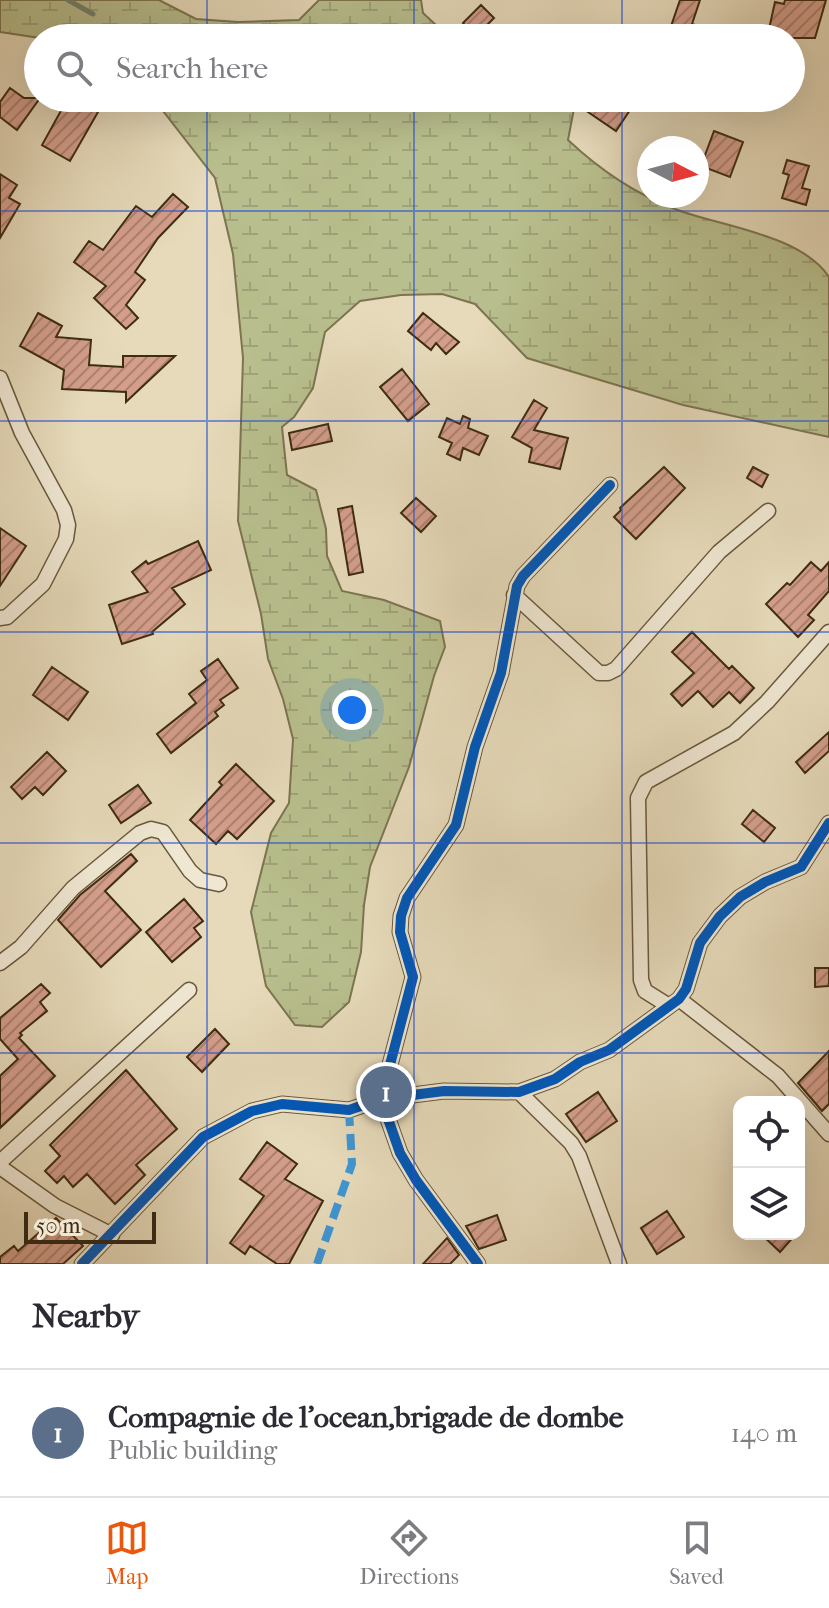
<!DOCTYPE html>
<style>
:root{--surface:#fff;--page:#f7f7f7;--text:#2b2b33;--muted:#7c7c81;--line:#e1e1e2;--accent:#ea580c}
body{margin:0;font-family:"IM FELL French Canon",serif;background:var(--page);color:var(--text)}
.controls{position:absolute;right:24px;bottom:24px;display:grid;overflow:hidden;border-radius:16px;box-shadow:0 8px 32px #0002}
.controls button{width:72px;height:72px;display:grid;place-items:center;padding:0;border:0;border-bottom:2px solid var(--line);background:var(--surface);color:var(--text);font:40px sans-serif}
.compass{position:absolute;left:637px;top:136px;width:72px;height:72px;border-radius:50%;background:var(--surface);box-shadow:0 8px 32px #0002;rotate:96deg}
.scale{position:absolute;left:24px;bottom:20px;width:132px;box-sizing:border-box;padding-left:8px;border:4px solid #3f2c13;border-top:0;font-size:22px;line-height:28px;white-space:nowrap;color:#3f2c13;-webkit-text-stroke:6px #efe7d2;paint-order:stroke}
.you{position:absolute;left:352px;top:710px;width:28px;height:28px;margin:-20px;border:6px solid #fff;border-radius:50%;background:#1a73e8;box-shadow:0 0 0 12px #1a73e833}
.badge{display:grid;place-items:center;width:52px;height:52px;border-radius:50%;background:var(--accent);color:#fff;font-size:26px;font-weight:700}
.pin{position:absolute;translate:-50% -50%;border:4px solid #fff;box-shadow:0 2px 8px #0006}
.list{margin:0;padding:0;list-style:none}
h2{display:flex;justify-content:space-between;align-items:center;height:104px;margin:0;padding:0 32px;font-size:34px}
h2 small{font-size:26px;font-weight:400;color:var(--muted)}
.list li{display:grid;grid-template-columns:52px 1fr auto;gap:24px;align-items:center;box-sizing:border-box;height:128px;padding:0 32px;border-top:2px solid var(--line)}
.list b{display:block;font-size:30px;white-space:nowrap}
.list p{margin:0;font-size:26px;white-space:nowrap;color:var(--muted)}
.list em{font-size:26px;font-style:normal;color:var(--muted)}
.icon{flex:none;width:44px;height:44px;fill:none;stroke:currentColor;stroke-width:2;stroke-linecap:round;stroke-linejoin:round}
.map{position:relative;flex:none;width:829px;height:1264px;overflow:hidden}
.search{position:absolute;background:var(--surface);box-shadow:0 8px 32px #0002;left:24px;right:24px;top:24px;height:88px;display:flex;align-items:center;gap:20px;box-sizing:border-box;padding:0 28px;border-radius:44px;color:var(--muted);font-size:30px}
.sheet{height:232px;background:var(--surface)}
nav{display:flex;justify-content:space-around;align-items:center;box-sizing:border-box;height:112px;border-top:2px solid var(--line);background:var(--surface);font-size:22px;color:var(--muted)}
nav a{display:grid;justify-items:center;gap:4px}
nav .on{color:var(--accent)}
.map>svg:first-child{display:block}
.wetland{fill:url(#wetland-marsh);stroke:#7c7550;stroke-width:2}
.lines{fill:none;stroke-linecap:round;stroke-linejoin:round}
.stream{stroke:#74826f;stroke-width:5}
.building{fill:url(#building-hatch);stroke:#3f2c13;stroke-width:2}
.minor-casing{stroke:#69583d;stroke-width:17}
.minor{stroke:#efe7d2;stroke-width:14}
.quiet{stroke:#3f96d3;stroke-width:8;stroke-dasharray:16 8;stroke-linecap:butt}
.cycleway-casing{stroke:#efe7d2;stroke-width:15}
.cycleway{stroke:#0057b8;stroke-width:10}
.grid{fill:none;stroke:#1d4ed8;stroke-width:2;stroke-opacity:0.55}
</style>
<div class="map">
<svg width="829" height="1264" viewBox="0 0 829 1264">
<defs>
<pattern id="wetland-marsh" width="20" height="14" patternUnits="userSpaceOnUse" patternTransform="scale(2)"><rect width="20" height="14" fill="#b8be8d"/><path d="M1 5h8M5 5V1M11 12h8M15 12V8" fill="none" stroke="#9fa379"/></pattern>
<pattern id="building-hatch" width="6" height="6" patternUnits="userSpaceOnUse" patternTransform="scale(2)"><rect width="6" height="6" fill="#d49e8b"/><path d="M-1 1l2-2M0 6l6-6M5 7l2-2" fill="none" stroke="#ad8170"/></pattern>
</defs>
<rect width="100%" height="100%" fill="#e6daba"/>
<filter id="stains"><feTurbulence type="fractalNoise" baseFrequency=".0025" numOctaves="4"/><feColorMatrix values="0 0 0 0 .2 0 0 0 0 .09 0 0 0 0 .02 0 0 0 .5 -.17"/></filter>
<radialGradient id="worn" r=".72"><stop offset=".6" stop-color="#630" stop-opacity="0"/><stop offset="1" stop-color="#630" stop-opacity=".3"/></radialGradient>
<path class="wetland" d="M0 0H159L196 19 238 22 299 20 319 0H421L423 13 450 38H40L0 32Z
M153 98H576L568 140C600 170 633 193 675 209 718 226 801 234 829 277V437L683 405 527 358 475 304 442 294 401 295 360 301 325 332 313 388 294 417 282 427 287 475 316 490 326 529 327 556 342 591 384 600 440 621 445 647 434 676 409 767 370 867 364 905 361 952 349 1002 322 1027 295 1025 266 986 251 912 271 833 289 803 293 739 283 699 268 659 261 614 238 521 243 358 233 254 215 178Z"/>
<g class="lines">
<path class="stream" d="M68 0 93 14"/>
</g>
<path class="building" d="M680 0H700L692 24 695 25 691 38 669 32Z
M785 0H826L815 38H767L775 2 784 4Z
M481 5 494 18 476 36 463 23Z
M10 88 24 98H40L17 130 0 117V102Z
M68 98H106L70 161 42 145Z
M597 98H612L630 110 616 131 588 112Z
M714 131 743 142 730 177 701 166Z
M787 160 809 166 802 188 810 190 806 205 782 198 789 175 783 173Z
M0 174 17 185 9 198 20 204 0 238Z
M173 194 188 207 158 238 135 272 145 280 126 305 138 318 126 329 94 298 106 286 74 262 89 241 103 250 136 206 152 217Z
M38 313 62 326 56 337 91 340 89 365 123 367V356H175L126 402V392L62 389 64 370 20 346Z
M423 313 459 342 446 354 436 343 431 350 408 331Z
M402 369 429 404 408 421 380 387Z
M534 400 547 408 534 430 568 438 560 469 529 462 532 448 512 437Z
M463 416 470 419 468 428 488 436 479 455 463 448 460 460 447 454 452 443 439 437 447 418 460 424Z
M328 424 332 441 292 450 289 433Z
M664 467 685 488 636 539 614 517 621 510 620 508Z
M753 467 768 475 762 487 747 478Z
M416 498 436 516 421 532 401 513Z
M352 506 363 572 349 575 338 509Z
M0 528 26 546 0 586Z
M198 541 211 570 172 588 185 604 152 632 153 634 122 644 109 605 148 592 132 572 146 561 148 564Z
M811 562 821 571 829 562V591L808 615 814 620 798 637 766 604 787 583 790 585Z
M692 632 729 669 732 666 754 688 740 703 729 692 713 707 698 691 682 706 671 694 694 673 672 652Z
M218 659 238 688 220 700 224 705 215 712 218 716 171 753 157 734 196 703 189 694 207 680 201 671Z
M52 667 88 692 68 720 33 695Z
M829 732V751L805 773 796 762Z
M47 752 66 771 43 795 35 787 22 799 11 787Z
M236 764 274 801 237 839 228 831 216 844 190 820 222 785 219 782Z
M138 785 151 803 121 823 109 805Z
M753 810 775 828 764 842 742 824Z
M131 854 137 861 105 891 141 930 101 967 58 920 80 895Z
M184 899 203 921 194 928 201 937 172 962 146 932Z
M815 968H829V986L815 987Z
M41 984 50 993 40 1002 47 1011 20 1033 22 1035 19 1038 55 1076 0 1128V1076L18 1059 0 1039V1018Z
M215 1029 229 1044 202 1072 187 1057Z
M829 1051V1104L822 1111 798 1083Z
M126 1070 177 1129 136 1165 145 1175 115 1204 87 1174 73 1187 64 1176 57 1183 45 1171 60 1156 50 1145Z
M598 1092 617 1121 586 1142 566 1114Z
M267 1142 297 1164 285 1179 323 1201 289 1264H277L250 1246 245 1254 230 1243 264 1196 240 1179Z
M667 1211 684 1237 657 1254 641 1228Z
M497 1215 506 1240 479 1249 466 1226Z
M56 1218 83 1246 63 1264H0V1257L14 1246 18 1251Z
M761 1234H796L780 1252Z
M447 1238 459 1255 450 1264H423Z"/>
<g class="lines">
<defs>
<path id="minor" d="M0 378 22 433 64 510 68 525 66 539 43 584 7 617 0 618
M514 595 599 673H608L616 669 719 552 768 511
M0 963 21 947 73 888 140 833 151 829 163 832 190 871 200 880 219 884
M679 999 778 1076 829 1134
M669 1006 645 991 641 980 638 798 646 782 734 733 767 702 829 632
M519 1092 571 1143 579 1156 619 1264
M0 1162 189 990
M0 1167 55 1206 112 1235
M82 1264 203 1137 252 1111 282 1104 349 1110 381 1099 444 1091 519 1092 555 1079 580 1062 609 1050 679 999 686 989 700 943 720 916 740 897 765 882 801 867 829 823
M478 1264 416 1180 400 1153 381 1099 413 977 400 932 401 916 407 898 456 825 475 747 501 673 517 586 523 576 610 485"/>
</defs>
<use href="#minor" class="minor-casing"/>
<use href="#minor" class="minor"/>
<path class="quiet" d="M317 1264 352 1164 349 1110"/>
<defs>
<path id="cycleway" d="M82 1264 203 1137 252 1111 282 1104 349 1110 381 1099 444 1091 519 1092 555 1079 580 1062 609 1050 679 999 686 989 700 943 720 916 740 897 765 882 801 867 829 823
M478 1264 416 1180 400 1153 381 1099 413 977 400 932 401 916 407 898 456 825 475 747 501 673 517 586 523 576 610 485"/>
</defs>
<use href="#cycleway" class="cycleway-casing"/>
<use href="#cycleway" class="cycleway"/>
</g>
<path class="grid" d="M207 0V38M414 0V38M622 0V38M207 98V1264M414 98V1264M622 98V1264M0 211H829M0 421H829M0 632H829M0 843H829M0 1053H829"/>
<rect width="100%" height="100%" filter="url(#stains)"/>
<rect width="100%" height="100%" fill="url(#worn)"/>
</svg>
<div class="controls">
<button><svg class="icon" aria-label="locate" viewBox="0 0 24 24"><circle cx="12" cy="12" r="6"/><path d="M12 2v4M12 18v4M2 12h4M18 12h4"/></svg></button>
<button><svg class="icon" aria-label="layers" viewBox="0 0 24 24"><path d="M12 4l9 5-9 5-9-5zM3 14l9 5 9-5"/></svg></button>
</div>
<svg class="compass" viewBox="-18 -18 36 36"><path d="M0-13l5 13h-10z" fill="#e53935"/><path d="M0 13l5-13h-10z" fill="#7c7c81"/></svg>
<div class="scale">50 m</div>
<div class="you"></div>
<div class="pin badge" style="left:386px;top:1092px;background:#5c6f8a">1</div>
<div class="search"><svg class="icon" aria-label="search" viewBox="0 0 24 24"><circle cx="10" cy="10" r="6"/><path d="M15 15l6 6"/></svg>Search here</div>
</div>
<section class="sheet">
<h2>Nearby<small></small></h2>
<ul class="list">
<li><span class="badge" style="background:#5c6f8a">1</span><div><b>Compagnie de l'ocean,brigade de dombe</b><p>Public building</p></div><em>140 m</em></li>
</ul>
</section>
<nav>
<a class="on"><svg class="icon" aria-label="map" viewBox="0 0 24 24"><path d="M3 6l6-2 6 2 6-2v14l-6 2-6-2-6 2zM9 4v14M15 6v14"/></svg>Map</a>
<a><svg class="icon" aria-label="directions" viewBox="0 0 24 24"><path d="M12 3l9 9-9 9-9-9zM9 14v-3h6M13 9l2 2-2 2"/></svg>Directions</a>
<a><svg class="icon" aria-label="saved" viewBox="0 0 24 24"><path d="M7 4h10v16l-5-4-5 4z"/></svg>Saved</a>
</nav>
